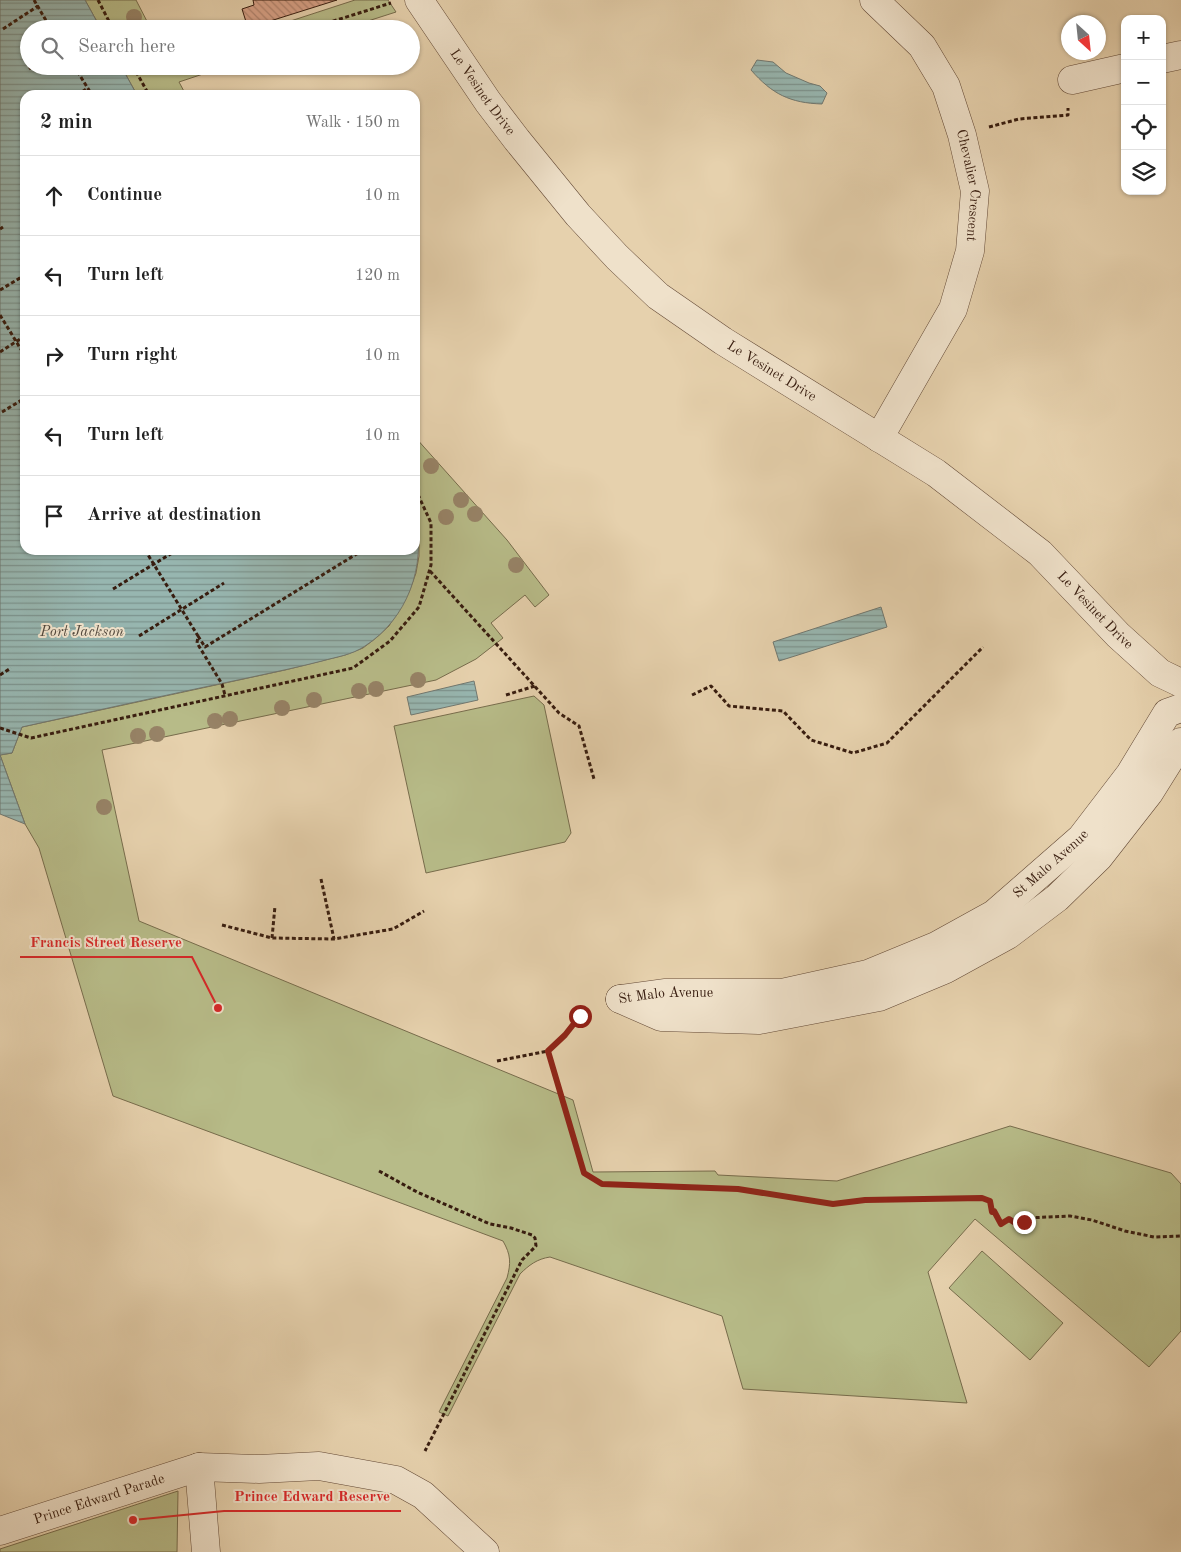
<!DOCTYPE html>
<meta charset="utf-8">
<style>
:root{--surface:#fff;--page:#f2f2f2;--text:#222;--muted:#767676;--line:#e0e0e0}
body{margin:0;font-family:"Old Standard TT",serif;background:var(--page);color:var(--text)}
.controls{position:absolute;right:15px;top:15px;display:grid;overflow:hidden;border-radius:10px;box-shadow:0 1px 4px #0004}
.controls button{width:45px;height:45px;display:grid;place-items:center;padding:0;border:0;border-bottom:1px solid var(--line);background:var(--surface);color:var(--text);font:25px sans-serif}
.compass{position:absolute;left:1061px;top:15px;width:45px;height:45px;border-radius:50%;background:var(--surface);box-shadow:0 1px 4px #0004;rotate:153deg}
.stop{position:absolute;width:15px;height:15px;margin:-11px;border:4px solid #8f2418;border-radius:50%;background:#fff}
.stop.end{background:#8f2418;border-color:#fff;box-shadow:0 1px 5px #0008}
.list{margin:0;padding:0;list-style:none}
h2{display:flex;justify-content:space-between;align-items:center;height:65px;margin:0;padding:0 20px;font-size:21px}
h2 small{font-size:16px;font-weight:400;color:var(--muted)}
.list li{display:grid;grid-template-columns:32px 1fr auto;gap:15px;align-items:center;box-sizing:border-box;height:80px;padding:0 20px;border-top:1px solid var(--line)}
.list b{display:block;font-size:19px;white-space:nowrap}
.list em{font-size:16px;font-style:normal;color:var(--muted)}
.icon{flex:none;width:28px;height:28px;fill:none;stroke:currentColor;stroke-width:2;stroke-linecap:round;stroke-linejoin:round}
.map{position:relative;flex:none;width:1181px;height:1552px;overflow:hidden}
.search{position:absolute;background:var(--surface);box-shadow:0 1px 4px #0004;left:20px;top:20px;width:400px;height:55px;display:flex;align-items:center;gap:12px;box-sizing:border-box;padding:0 18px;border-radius:28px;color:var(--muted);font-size:19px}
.panel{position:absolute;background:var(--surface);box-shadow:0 1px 4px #0004;left:20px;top:90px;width:400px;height:465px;border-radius:15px}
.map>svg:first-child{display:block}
.park{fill:#b7bb88;stroke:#776c4c}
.water{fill:url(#water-rules);stroke:#717870}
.building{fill:url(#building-back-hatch);stroke:#371c0f}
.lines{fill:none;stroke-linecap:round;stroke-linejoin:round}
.minor-casing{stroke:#634936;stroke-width:29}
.path{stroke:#371c0f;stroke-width:3;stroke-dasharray:4 2.5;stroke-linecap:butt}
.minor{stroke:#efe1ca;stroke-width:28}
.tree{fill:#978367}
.route{stroke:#8f2418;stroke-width:6}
.labels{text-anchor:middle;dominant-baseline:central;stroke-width:4;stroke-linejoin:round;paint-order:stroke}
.street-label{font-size:14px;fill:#371c0f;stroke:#efe1ca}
.water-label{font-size:15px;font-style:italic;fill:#544a3f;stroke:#efe1ca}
.leader{fill:none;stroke:#d62828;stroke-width:2}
.callout-dot{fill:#d62828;stroke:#efe1ca;stroke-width:2}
.callout-label{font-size:15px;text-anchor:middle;font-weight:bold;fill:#d62828;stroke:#efe1ca;stroke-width:4;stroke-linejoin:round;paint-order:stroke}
</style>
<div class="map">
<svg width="1181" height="1552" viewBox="0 0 1181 1552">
<defs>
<pattern id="water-rules" width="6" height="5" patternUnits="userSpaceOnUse" patternTransform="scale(1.25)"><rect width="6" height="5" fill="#97b6b0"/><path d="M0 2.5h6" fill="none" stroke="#7c938e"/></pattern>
<pattern id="building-back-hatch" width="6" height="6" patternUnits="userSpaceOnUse" patternTransform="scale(1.25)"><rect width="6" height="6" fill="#d9a288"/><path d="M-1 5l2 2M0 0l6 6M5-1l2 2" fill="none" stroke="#b1836e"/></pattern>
</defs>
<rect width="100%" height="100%" fill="#e6d1ad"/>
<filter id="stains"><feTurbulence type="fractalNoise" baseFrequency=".004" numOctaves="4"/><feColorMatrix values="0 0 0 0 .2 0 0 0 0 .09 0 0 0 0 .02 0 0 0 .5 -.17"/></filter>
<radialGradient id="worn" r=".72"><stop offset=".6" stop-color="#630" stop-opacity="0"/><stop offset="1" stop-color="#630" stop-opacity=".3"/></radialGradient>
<path class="park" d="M85 0H136L151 29H101Z
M355 0H388L396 12 343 29H266Z
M121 66H227L179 82 186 95H137Z
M415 437 507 540 549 595 535 607 525 595 491 623 503 638 476 659 436 680 102 750 139 921 573 1100 593 1172 715 1171 718 1175 837 1181 1010 1126 1171 1173 1181 1184V1331L1149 1367 975 1219 928 1272 967 1403 743 1389 722 1316 550 1257C537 1259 529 1265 520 1274L448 1416 439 1412 507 1278C511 1263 511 1255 503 1241L113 1096 39 848 25 824 0 755 12 753 22 727 285 670 345 655 363 648 376 638 389 626 409 592 416 573 419 556V539L415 517Z
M534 696 544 705 571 833 565 842 426 873 394 726Z
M982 1251 1063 1323 1030 1360 949 1288Z
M178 1491 177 1552H0V1549Z"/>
<path class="water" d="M0 0H85L101 29H29V66H121L137 95H25V550H415V517C427 566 407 619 365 646 352 655 336 657 322 661 299 667 275 672 252 677 175 693 99 710 22 727L12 753 0 755 25 824 0 814Z
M757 60 773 62 786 73 809 83 820 86 827 93 822 104C790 103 772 94 751 70Z
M881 607 887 627 779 661 773 642Z
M474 681 478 700 411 715 407 697Z"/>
<path class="building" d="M253 0H337L248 28 242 9 254 5Z"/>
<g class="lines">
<defs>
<g id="minor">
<path id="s1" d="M419 0 488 102 517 140 578 215 617 257 658 296 723 341 936 473 1040 553 1118 635 1160 673 1181 683"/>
<path id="s2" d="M874 0 922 46 946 86 962 135 975 191 970 251 953 309 879 438"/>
<path d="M1162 59 1181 55"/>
<path d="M1072 80 1125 68"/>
<path id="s3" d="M620 999 664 993H782L868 974 936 946 994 914 1081 838 1130 774 1167 713 1181 708"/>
<path d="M620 999 661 1017 759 1020 879 997 946 969 1008 935 1057 898 1099 857 1149 793 1181 742"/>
<path d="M199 1467 206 1552"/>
<path id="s4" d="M0 1531 199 1467 259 1469 319 1466 396 1480 423 1495 485 1552"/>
</g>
</defs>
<use href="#minor" class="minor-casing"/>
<path class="path" d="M34 0 51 29
M98 0 113 29
M3 29 38 6
M308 29 391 3
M74 66 92 95
M133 66 149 95
M188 66H192
M29 69 33 66
M137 74 163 66
M77 95 88 88
M989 127 1019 119 1068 115V108
M0 229 3 227
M0 290 25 275
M0 315 25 356
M0 352 25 336
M2 412 25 398
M145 550 198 636 197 643 222 684 225 695
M430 571 559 713 579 726 594 779
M113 589 177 550
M139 636 224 583
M198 636 205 647 363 550
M0 675 11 668
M506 695 535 686
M692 695 711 686 729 706 783 711 811 740 853 753 887 743 983 647
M0 728 31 738 353 668 390 641 419 607 431 565V523L415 488
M321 879 334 939
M222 925 272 938 334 939 393 929 424 911
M272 938 275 906
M548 1051 584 1173 602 1184 738 1189 833 1204 865 1200 983 1198 990 1201 992 1212 994 1211 1001 1224 1009 1219 1020 1226H1025L1027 1218 1070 1216 1092 1220 1125 1231 1154 1237 1181 1236
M497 1061 548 1051 565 1035 581 1016
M379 1171 417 1192 474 1217 490 1224 511 1228 532 1235 535 1238 536 1246 522 1260 425 1451"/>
<use href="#minor" class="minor"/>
</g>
<g class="tree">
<circle cx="134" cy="17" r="8"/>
<circle cx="431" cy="466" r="8"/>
<circle cx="461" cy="500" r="8"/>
<circle cx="475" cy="514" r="8"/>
<circle cx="446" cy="517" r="8"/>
<circle cx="516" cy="565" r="8"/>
<circle cx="418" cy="680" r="8"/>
<circle cx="376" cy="689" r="8"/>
<circle cx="359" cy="691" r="8"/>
<circle cx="314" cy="700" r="8"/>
<circle cx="282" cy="708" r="8"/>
<circle cx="230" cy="719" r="8"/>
<circle cx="215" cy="721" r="8"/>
<circle cx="157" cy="734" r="8"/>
<circle cx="138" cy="736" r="8"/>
<circle cx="104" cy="807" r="8"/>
</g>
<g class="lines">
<path class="route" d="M580 1016 565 1035 548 1051 584 1173 602 1184 738 1189 833 1204 865 1200 982 1198 990 1201 992 1212 994 1211 1001 1224 1009 1219 1020 1226H1025L1024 1222"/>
</g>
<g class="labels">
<g class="street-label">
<text stroke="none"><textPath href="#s1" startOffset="112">Le Vesinet Drive</textPath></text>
<text stroke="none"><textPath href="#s2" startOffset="216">Chevalier Crescent</textPath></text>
<text stroke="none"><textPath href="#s1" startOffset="518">Le Vesinet Drive</textPath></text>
<text stroke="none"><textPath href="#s1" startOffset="922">Le Vesinet Drive</textPath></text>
<text stroke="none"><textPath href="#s3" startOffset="466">St Malo Avenue</textPath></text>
<text stroke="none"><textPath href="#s3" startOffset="46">St Malo Avenue</textPath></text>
<text stroke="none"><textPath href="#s4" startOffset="104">Prince Edward Parade</textPath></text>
</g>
<g class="water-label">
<text x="82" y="632">Port Jackson</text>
</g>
</g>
<path class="leader" d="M218 1008L192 957H20M133 1520L224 1511H401"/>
<g class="callout-dot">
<circle cx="218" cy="1008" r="5"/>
<circle cx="133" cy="1520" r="5"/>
</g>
<g class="callout-label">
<text x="106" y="947">Francis Street Reserve</text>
<text x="312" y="1501">Prince Edward Reserve</text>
</g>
<rect width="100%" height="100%" filter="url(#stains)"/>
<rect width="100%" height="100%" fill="url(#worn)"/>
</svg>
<div class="controls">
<button>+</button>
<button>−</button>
<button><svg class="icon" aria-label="locate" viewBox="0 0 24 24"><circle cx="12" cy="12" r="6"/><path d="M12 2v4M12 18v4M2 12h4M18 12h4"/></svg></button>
<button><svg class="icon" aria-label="layers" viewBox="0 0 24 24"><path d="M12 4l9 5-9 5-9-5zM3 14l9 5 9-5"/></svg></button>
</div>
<svg class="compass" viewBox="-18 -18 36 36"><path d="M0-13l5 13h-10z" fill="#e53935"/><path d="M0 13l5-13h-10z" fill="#767676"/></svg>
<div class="stop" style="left:580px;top:1016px"></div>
<div class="stop end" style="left:1024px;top:1222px"></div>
<div class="search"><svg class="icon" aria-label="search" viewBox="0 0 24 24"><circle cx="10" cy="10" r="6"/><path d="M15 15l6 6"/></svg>Search here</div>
<section class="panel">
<h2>2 min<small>Walk · 150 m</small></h2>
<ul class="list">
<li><svg class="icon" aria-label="ahead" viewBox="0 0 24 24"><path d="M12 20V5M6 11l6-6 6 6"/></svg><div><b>Continue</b></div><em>10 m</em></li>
<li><svg class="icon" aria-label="left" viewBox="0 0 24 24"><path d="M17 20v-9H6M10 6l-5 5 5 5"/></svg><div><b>Turn left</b></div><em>120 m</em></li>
<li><svg class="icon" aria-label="right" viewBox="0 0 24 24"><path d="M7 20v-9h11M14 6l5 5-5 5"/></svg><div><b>Turn right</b></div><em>10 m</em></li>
<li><svg class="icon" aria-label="left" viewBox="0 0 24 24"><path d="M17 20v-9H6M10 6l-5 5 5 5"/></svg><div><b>Turn left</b></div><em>10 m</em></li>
<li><svg class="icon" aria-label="arrive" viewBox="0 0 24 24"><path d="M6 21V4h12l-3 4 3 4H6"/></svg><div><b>Arrive at destination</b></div></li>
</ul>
</section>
</div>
